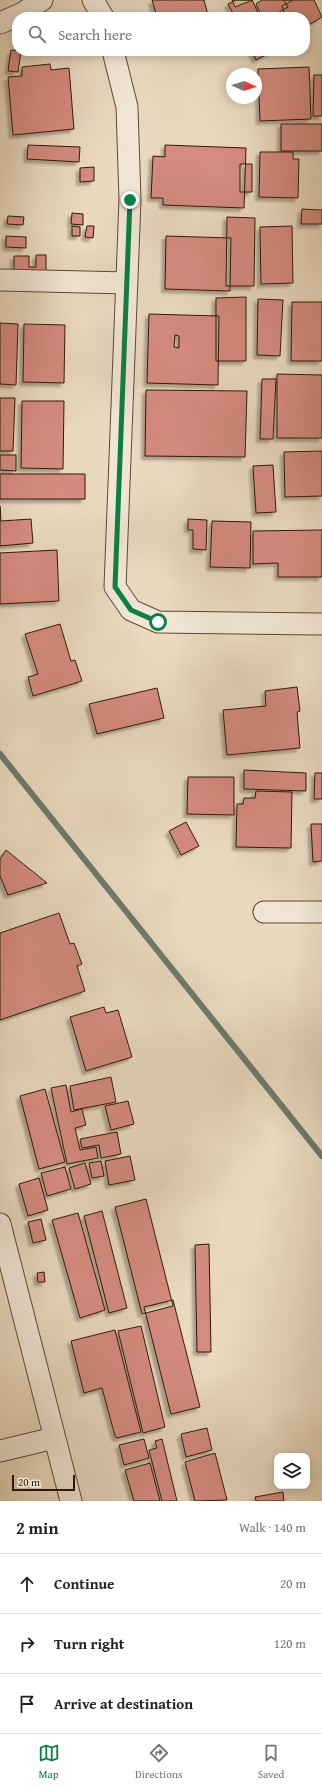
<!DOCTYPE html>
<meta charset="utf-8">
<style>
:root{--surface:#fff;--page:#f6f6f6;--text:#222;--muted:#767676;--line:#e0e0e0;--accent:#0b8043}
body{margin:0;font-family:"Gentium Book Plus",serif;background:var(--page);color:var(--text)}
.controls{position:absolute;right:12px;bottom:12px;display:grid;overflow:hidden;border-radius:8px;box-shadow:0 2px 10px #0003}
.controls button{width:36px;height:36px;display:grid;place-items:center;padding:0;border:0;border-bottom:1px solid var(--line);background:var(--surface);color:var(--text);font:20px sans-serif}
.compass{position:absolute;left:226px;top:68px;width:36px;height:36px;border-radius:50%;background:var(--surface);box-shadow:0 2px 10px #0003;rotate:93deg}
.scale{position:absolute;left:12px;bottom:10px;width:63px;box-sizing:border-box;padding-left:4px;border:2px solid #2e1a04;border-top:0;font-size:11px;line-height:14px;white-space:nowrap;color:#2e1a04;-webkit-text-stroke:3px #f1e6d5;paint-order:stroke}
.stop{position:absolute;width:12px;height:12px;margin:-9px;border:3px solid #0b8043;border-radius:50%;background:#fff}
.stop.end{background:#0b8043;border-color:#fff;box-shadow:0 1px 4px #0008}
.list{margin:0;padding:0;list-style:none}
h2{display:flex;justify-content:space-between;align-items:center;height:52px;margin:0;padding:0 16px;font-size:17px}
h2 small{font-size:13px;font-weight:400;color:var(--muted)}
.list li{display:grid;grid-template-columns:26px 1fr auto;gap:12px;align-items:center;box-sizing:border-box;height:60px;padding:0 16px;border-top:1px solid var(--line)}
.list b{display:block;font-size:15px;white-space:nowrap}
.list em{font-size:13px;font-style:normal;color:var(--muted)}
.icon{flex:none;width:22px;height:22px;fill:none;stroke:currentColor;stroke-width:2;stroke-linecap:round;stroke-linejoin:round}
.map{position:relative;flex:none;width:322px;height:1501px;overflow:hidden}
.search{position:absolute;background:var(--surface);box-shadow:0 2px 10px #0003;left:12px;right:12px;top:12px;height:44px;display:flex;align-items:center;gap:10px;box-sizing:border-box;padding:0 14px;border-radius:16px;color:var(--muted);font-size:15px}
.sheet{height:232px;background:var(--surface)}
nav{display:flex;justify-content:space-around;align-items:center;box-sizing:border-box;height:56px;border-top:1px solid var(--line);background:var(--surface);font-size:11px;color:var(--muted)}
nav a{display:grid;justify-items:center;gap:2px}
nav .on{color:var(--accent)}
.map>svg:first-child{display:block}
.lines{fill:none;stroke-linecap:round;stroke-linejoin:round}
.stream{stroke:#6d7a6d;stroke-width:6}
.building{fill:#d58b7f;stroke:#2e1a04;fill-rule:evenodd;filter:url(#shadow)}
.street-casing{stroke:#5d4a33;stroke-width:23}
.street{stroke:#f1e6d5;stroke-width:21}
.route{stroke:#0b8043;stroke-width:5}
</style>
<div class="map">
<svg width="322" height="1501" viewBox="0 0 322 1501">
<defs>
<filter id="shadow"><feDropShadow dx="-3.5" dy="3.5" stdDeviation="1" flood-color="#0004"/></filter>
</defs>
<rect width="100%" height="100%" fill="#e9d9bf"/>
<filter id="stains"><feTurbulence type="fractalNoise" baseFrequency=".005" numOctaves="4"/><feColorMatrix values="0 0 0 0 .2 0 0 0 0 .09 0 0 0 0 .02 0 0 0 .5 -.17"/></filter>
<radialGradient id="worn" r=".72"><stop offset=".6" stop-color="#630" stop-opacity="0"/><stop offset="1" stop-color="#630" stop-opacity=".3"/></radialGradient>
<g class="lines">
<path class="stream" d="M0 754 322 1156"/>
</g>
<path class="building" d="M152 0H204L208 15 201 17H157Z
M232 0H253L235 7Z
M236 0H252L260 17H235L228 4Z
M262 0H293L282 6 285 15 282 17H262L256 4Z
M284 0H314L322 17 305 27V17H271L288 7Z
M11 50 21 51 18 72 8 71Z
M252 51H273L256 60Z
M50 64 51 70 69 68 74 129 13 135 8 77 22 76V67Z
M309 67 311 119 260 121 258 69Z
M314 75H322V116H313Z
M281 124H322V151H281Z
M28 145 80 147 79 162 27 159Z
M165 145 246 148 244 208 163 205V198H151L153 156 165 157Z
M260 152H293V159H299L298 198 259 197Z
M240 164H252V192H240Z
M94 167V181L80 182V168Z
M302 209 322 210V224H301Z
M72 213 83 214V225L71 224Z
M8 216 24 217 23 225 7 224Z
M227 217 255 218 254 286H226Z
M72 226 80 227V236H72Z
M87 226H94L93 238 85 237Z
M292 226 293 283 261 284 260 227Z
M6 236 26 237V248L6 247Z
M166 236 231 238 230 291 165 289Z
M36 255H46V275L14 276V256H29V267H36Z
M246 297V361H216V298Z
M258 299 283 300 280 356 257 355Z
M292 302H322V361H291Z
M149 314 219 316 218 385 147 383ZM175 335 179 336V348L174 347Z
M0 323 18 324 16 385 0 384Z
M24 324 65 325 64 383 23 382Z
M277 374 322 375V438H277Z
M262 379H276L273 439H260Z
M146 390 247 391 245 457 145 456Z
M0 398H15L13 451H0Z
M22 401H64L63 469 21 468Z
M322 451V496L285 497 284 452Z
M0 455H16V471L0 470Z
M273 465 276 512 256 513 253 466Z
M0 474H85V499H0Z
M0 506 1 521 31 519 33 543 0 546Z
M188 519 207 520 206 550 193 549V530H188Z
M212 521 251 522 250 568 210 567Z
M322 530V577H278V563L253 564V531Z
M57 550 59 601 0 604V553Z
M60 624 71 661 75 660 82 681 33 696 28 677 38 674 25 634Z
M297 687 300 711 297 712 300 748 227 755 223 710 266 706 265 691Z
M157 688 164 718 97 734 89 704Z
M244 770 306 773V791L244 789Z
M315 773H322V799H314Z
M188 777H234V815L187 814Z
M256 791 292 792 291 848 236 847 237 804H243L244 798H255Z
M186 822 199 846 181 855 169 831Z
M311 824H322V861L313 862Z
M6 850 47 883 8 895 0 876V859Z
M59 913 70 944 74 943 82 964 77 966 85 991 0 1020V933Z
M104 1007 106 1013 118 1010 132 1057 86 1071 70 1017Z
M111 1077 116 1102 74 1110 70 1086Z
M66 1085 71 1112 82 1109 86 1125 75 1128 80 1150 96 1147 98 1158 67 1164 51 1088Z
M45 1089 65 1162 39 1169 20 1096Z
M128 1101 134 1124 111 1130 105 1106Z
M117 1132 121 1154 101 1158 99 1145 82 1148 80 1139Z
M130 1156 135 1180 109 1185 105 1161Z
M101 1161 104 1176 92 1178 89 1163Z
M85 1163 91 1184 75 1189 69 1168Z
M65 1167 71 1189 47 1196 41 1173Z
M39 1178 48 1210 28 1216 19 1184Z
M146 1199 173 1306 142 1314 115 1207Z
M102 1211 127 1308 109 1313 84 1216Z
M78 1213 105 1310 80 1318 52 1220Z
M41 1219 46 1240 33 1243 28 1222Z
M209 1244 211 1352H197L195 1245Z
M44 1272 45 1282H38L37 1273Z
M173 1300 200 1407 171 1414 144 1307Z
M141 1326 165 1427 143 1433 118 1331Z
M115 1330 141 1432 117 1438 115 1436 102 1388 84 1393 71 1341Z
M207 1428 212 1450 186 1457 181 1434Z
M144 1439 149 1458 124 1465 119 1445Z
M162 1439 177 1501H162L149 1450 157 1448 155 1441Z
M215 1453 227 1500 195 1501 185 1462Z
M150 1463 160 1501H134L125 1470Z
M283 1492 284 1501H256L255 1497Z"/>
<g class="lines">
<defs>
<path id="street" d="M93 0 103 17
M0 23 23 13 42 0
M113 51 127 107 130 200 115 587 131 610 158 622 322 624
M0 280 127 283
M264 912H322
M0 1224 71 1501
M0 1451 54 1438"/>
</defs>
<use href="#street" class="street-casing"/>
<use href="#street" class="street"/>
</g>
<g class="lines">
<path class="route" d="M130 200 115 587 131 610 158 622"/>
</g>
<rect width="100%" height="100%" filter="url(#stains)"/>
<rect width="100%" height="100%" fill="url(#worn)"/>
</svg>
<div class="controls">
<button><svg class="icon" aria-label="layers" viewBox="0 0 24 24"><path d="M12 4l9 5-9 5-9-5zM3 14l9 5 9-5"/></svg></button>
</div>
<svg class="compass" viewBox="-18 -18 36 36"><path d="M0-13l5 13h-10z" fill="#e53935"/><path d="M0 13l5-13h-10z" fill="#767676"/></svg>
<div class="scale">20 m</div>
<div class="stop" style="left:158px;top:622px"></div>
<div class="stop end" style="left:130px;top:200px"></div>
<div class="search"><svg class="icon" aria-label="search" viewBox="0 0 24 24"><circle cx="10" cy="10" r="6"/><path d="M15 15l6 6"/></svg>Search here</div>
</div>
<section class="sheet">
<h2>2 min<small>Walk · 140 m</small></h2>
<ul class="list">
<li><svg class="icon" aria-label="ahead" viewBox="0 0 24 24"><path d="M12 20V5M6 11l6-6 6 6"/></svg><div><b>Continue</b></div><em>20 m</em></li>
<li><svg class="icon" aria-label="right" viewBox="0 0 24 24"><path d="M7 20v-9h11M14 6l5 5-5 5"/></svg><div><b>Turn right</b></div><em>120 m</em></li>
<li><svg class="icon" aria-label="arrive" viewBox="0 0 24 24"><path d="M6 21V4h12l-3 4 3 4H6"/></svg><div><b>Arrive at destination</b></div></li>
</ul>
</section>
<nav>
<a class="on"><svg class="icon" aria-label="map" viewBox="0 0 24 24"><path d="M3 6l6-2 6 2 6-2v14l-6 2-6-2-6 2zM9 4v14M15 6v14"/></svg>Map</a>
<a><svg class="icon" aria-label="directions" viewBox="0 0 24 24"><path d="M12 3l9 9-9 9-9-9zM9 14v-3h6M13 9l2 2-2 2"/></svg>Directions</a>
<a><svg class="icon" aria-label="saved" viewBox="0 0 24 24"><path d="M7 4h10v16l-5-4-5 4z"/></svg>Saved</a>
</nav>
